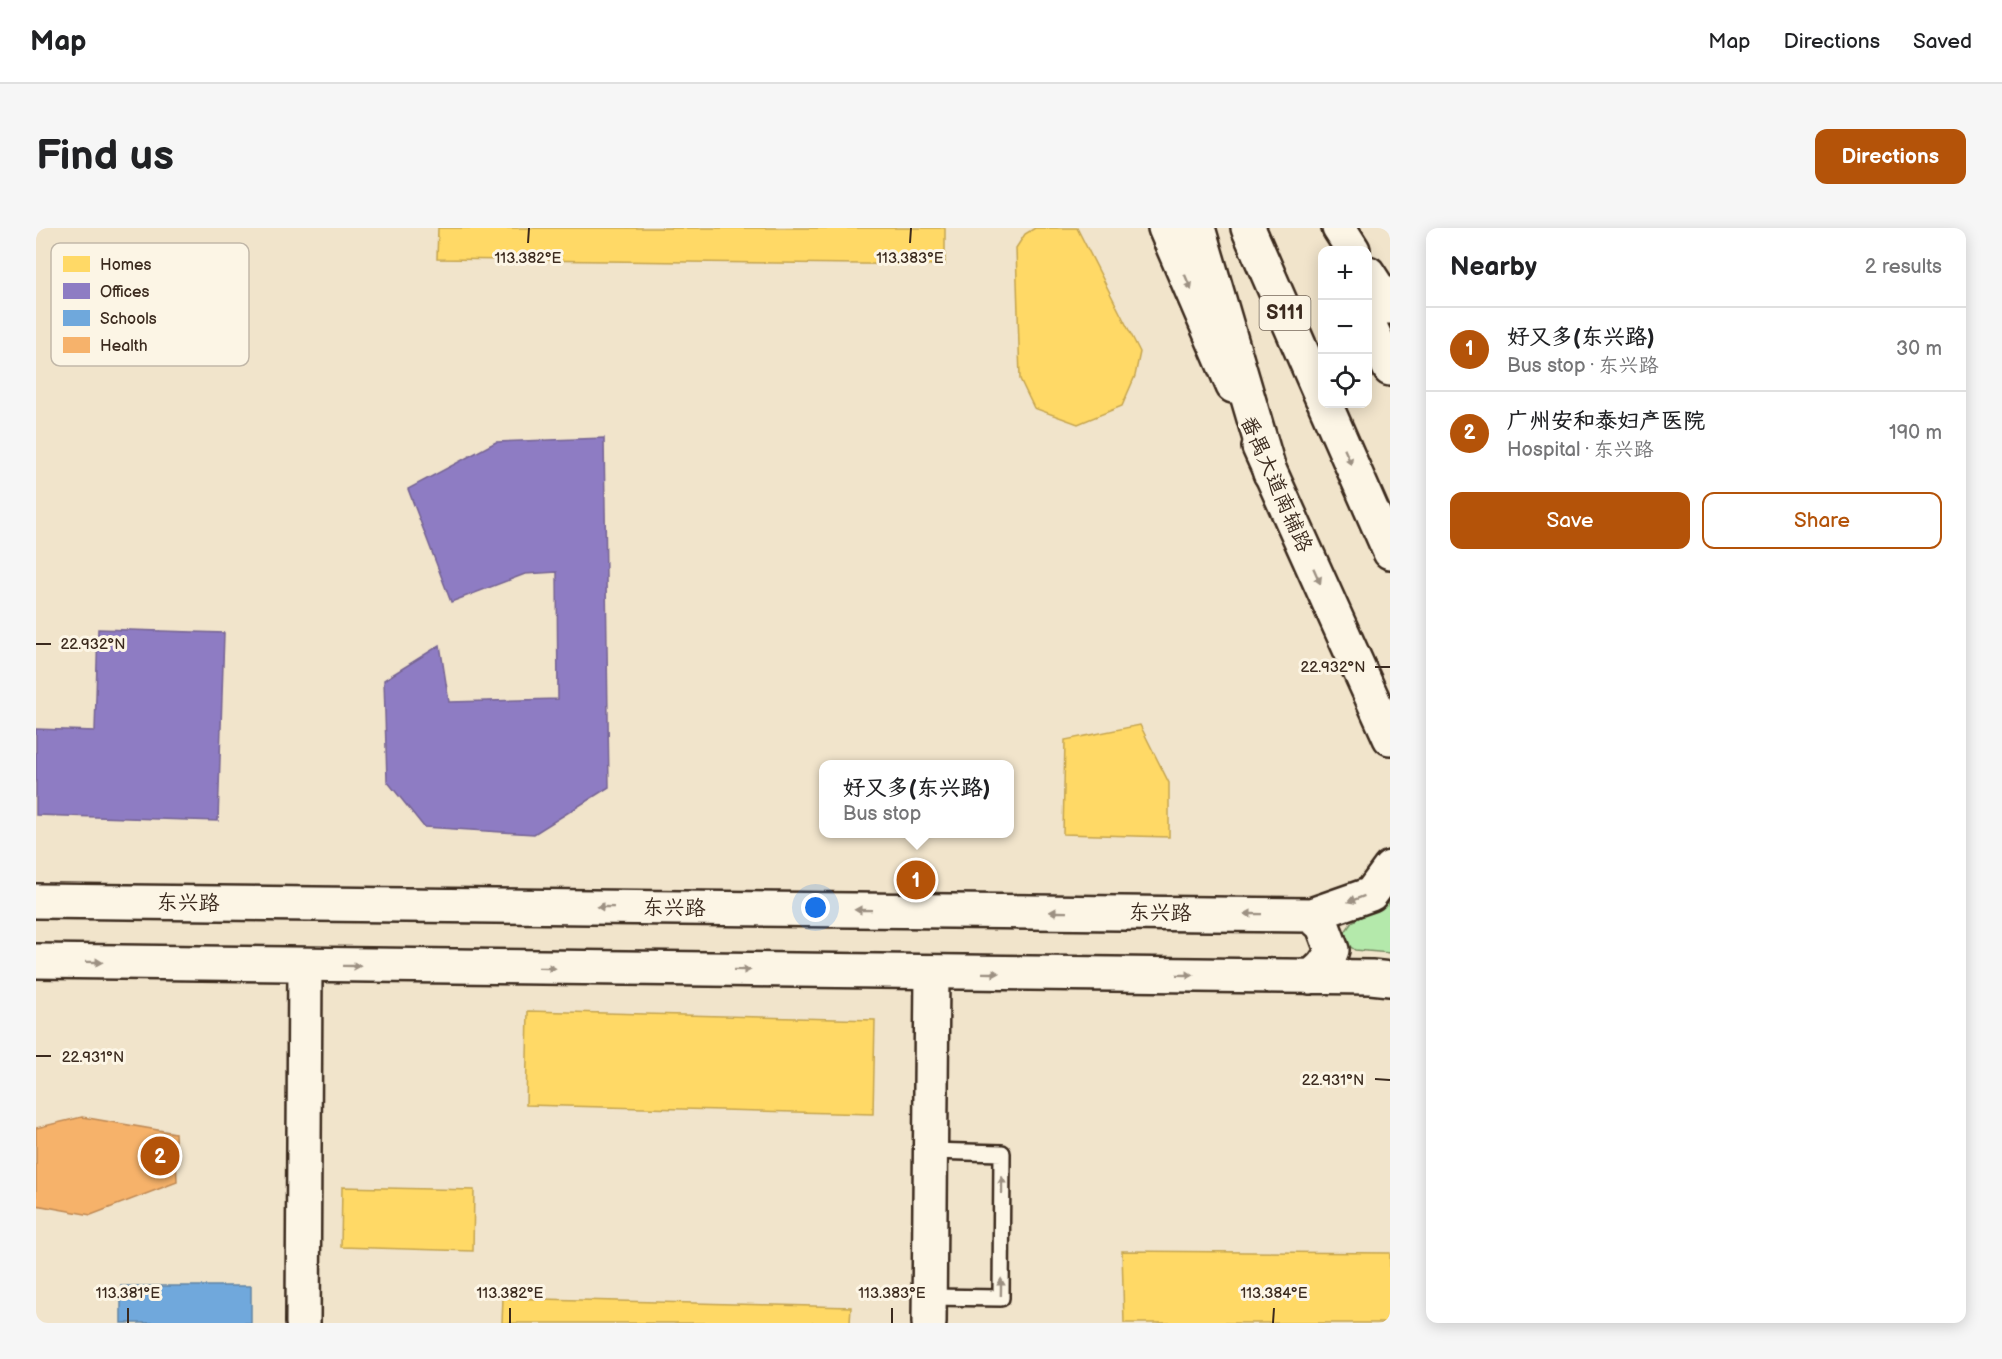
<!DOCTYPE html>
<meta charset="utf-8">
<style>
:root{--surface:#fff;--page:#f6f6f6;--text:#202124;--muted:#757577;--line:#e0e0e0;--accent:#b45309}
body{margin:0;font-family:"Balsamiq Sans","LXGW WenKai TC",sans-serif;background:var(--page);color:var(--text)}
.controls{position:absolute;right:18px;top:18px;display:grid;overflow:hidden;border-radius:12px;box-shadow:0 3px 15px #0003}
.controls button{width:54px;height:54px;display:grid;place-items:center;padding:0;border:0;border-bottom:2px solid var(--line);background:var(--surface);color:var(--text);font:30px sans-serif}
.you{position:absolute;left:780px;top:680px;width:21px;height:21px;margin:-15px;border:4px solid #fff;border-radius:50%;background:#1a73e8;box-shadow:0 0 0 9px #1a73e833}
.badge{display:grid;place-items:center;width:39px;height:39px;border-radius:50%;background:var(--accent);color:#fff;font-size:20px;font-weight:700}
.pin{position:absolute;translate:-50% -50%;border:3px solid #fff;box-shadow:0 2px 6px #0006}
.popup{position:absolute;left:783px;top:532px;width:195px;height:78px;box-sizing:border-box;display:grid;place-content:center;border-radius:12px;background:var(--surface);filter:drop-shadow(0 2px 4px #0005);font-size:20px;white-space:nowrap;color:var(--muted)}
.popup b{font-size:22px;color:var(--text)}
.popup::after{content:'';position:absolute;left:50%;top:100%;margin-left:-12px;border:12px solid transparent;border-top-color:var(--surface)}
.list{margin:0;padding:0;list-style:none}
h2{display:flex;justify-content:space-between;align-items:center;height:78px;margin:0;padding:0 24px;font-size:26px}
h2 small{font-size:20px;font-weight:400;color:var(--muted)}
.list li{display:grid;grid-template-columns:39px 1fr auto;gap:18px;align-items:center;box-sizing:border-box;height:84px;padding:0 24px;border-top:2px solid var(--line)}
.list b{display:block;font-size:22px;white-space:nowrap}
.list p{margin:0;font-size:20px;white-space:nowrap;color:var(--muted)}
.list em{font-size:20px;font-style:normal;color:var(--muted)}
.actions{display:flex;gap:12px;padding:18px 24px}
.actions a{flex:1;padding:14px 0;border:2px solid var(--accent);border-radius:12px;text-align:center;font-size:21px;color:var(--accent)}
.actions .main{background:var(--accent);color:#fff}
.icon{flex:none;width:33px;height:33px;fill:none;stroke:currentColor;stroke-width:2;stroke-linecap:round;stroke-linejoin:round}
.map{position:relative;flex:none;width:1354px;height:1095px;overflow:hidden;border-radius:12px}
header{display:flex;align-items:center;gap:36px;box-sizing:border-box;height:84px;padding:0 30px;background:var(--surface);border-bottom:2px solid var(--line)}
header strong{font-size:28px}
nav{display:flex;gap:33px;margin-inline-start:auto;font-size:21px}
.intro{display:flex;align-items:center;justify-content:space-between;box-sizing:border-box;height:144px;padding:0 36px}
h1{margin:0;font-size:42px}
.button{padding:15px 27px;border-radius:12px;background:var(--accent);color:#fff;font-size:21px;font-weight:700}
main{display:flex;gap:36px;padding:0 36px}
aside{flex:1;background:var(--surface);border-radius:12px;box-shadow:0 3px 15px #0003}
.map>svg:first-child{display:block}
.green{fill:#b4e9ab;stroke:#788a64;stroke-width:1.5}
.homes{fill:#ffd966;stroke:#c4a450;stroke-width:1.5}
.offices{fill:#8e7cc3;stroke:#756392;stroke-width:1.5}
.schools{fill:#6fa8dc;stroke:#5f82a3;stroke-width:1.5}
.health{fill:#f6b26b;stroke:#be8954;stroke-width:1.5}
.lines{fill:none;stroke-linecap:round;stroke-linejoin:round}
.service-casing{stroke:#3b2a1e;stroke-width:20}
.tertiary-casing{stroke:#3b2a1e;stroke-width:38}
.secondary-casing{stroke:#3b2a1e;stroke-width:38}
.trunk-casing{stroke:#3b2a1e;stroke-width:38}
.service{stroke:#fcf5e5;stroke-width:15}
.tertiary{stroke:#fcf5e5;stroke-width:33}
.secondary{stroke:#fcf5e5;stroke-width:33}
.trunk{stroke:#fcf5e5;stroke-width:33}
.oneway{fill:#9c9082}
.ticks{fill:none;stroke:#3b2a1e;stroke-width:2}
.labels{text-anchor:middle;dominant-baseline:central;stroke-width:6;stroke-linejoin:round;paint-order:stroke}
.shield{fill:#fcf5e5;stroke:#75675a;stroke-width:1.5}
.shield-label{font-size:20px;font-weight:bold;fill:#3b2a1e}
.street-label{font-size:21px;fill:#3b2a1e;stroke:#fcf5e5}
.key{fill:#fcf5e5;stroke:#c2b8a9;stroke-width:1.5}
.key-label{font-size:16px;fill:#3b2a1e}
.ticks-label{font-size:15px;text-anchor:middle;fill:#3b2a1e;stroke:#fcf5e5;stroke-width:6;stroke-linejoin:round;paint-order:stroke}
</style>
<header>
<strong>Map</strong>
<nav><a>Map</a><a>Directions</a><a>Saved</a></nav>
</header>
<div class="intro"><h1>Find us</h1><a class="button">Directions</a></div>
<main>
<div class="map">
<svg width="1354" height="1095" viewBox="0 0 1354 1095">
<rect width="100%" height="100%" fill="#f1e4cb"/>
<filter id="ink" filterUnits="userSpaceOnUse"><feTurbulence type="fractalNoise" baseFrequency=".0167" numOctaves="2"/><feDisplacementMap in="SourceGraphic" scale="12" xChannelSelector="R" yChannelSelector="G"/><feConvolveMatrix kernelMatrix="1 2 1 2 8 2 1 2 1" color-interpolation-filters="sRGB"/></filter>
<g filter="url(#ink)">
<path class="green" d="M1351 672 1354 678V725L1319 722 1312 717 1309 704 1316 694Z"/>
<path class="homes" d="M402 0H909V37L401 31Z
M999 0H1041L1104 124 1099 148 1086 178 1042 196 998 180 984 151 980 20 989 6Z
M1104 497 1133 555V609L1027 606 1029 512Z
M492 783 839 792 837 886 490 877Z
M306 959 438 962 437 1023 305 1019Z
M1086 1023 1354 1025V1095H1088Z
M467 1070 815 1079 814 1095H466Z"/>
<path class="offices" d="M568 210 573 559 498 606 388 599 351 553 348 452 404 417 413 474 522 471 521 344 489 346 415 374 372 261 460 214Z
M62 401 188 405 182 593 0 587V501L59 503Z"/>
<path class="schools" d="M85 1058H215V1095H85Z"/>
<path class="health" d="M46 889 139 905 141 954 55 987 0 977V900Z"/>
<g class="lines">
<defs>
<path id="service" d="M893 1069 965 1070 966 925 894 923"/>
<path id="tertiary" d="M267 1095 269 737
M893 1095 896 744"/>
<path id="secondary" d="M1129 0 1197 158
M1223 219 1354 510
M0 673 1275 687 1335 666 1354 640
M0 733 1335 749 1354 751
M1274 749C1285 741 1291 735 1296 722L1287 698 1275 687"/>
<path id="trunk" d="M1162 0 1234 245
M1212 0 1286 170
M1303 0 1317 22
M1332 45 1354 79
M1332 94 1354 141
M1289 176 1354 324"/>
</defs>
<use href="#service" class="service-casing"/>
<use href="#tertiary" class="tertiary-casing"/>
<use href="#secondary" class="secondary-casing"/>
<use href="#trunk" class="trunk-casing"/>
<use href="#service" class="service"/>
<use href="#tertiary" class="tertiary"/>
<use href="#secondary" class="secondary"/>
<use href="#trunk" class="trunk"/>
</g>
<defs><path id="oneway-solid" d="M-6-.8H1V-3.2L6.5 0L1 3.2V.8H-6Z" transform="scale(1.5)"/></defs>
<g class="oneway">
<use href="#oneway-solid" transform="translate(1152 54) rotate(67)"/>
<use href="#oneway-solid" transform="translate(1312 229) rotate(66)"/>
<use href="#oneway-solid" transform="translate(1281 348) rotate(66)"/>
<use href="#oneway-solid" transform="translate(1320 671) rotate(160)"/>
<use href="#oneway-solid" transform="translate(569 679) rotate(-179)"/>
<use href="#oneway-solid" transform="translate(827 682) rotate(-179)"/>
<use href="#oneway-solid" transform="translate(1022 684) rotate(-179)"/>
<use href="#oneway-solid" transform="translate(1217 686) rotate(-179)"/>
<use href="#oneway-solid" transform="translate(58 734) rotate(1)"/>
<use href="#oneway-solid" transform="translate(316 738) rotate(1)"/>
<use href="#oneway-solid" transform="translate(511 740) rotate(1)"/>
<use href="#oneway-solid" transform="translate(706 742) rotate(1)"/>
<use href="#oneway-solid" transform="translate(955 745) rotate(1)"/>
<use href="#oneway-solid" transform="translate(1149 747) rotate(1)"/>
<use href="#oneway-solid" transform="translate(966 957) rotate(-90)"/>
<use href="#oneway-solid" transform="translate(965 1059) rotate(-89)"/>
</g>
</g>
<path class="ticks" d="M492 15 493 0M874 15 875 0M0 416H15M1339 439H1354M0 828H15M1339 851 1354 852M92 1095V1080M474 1095V1080M856 1095V1080M1237 1095 1238 1080"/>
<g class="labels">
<rect class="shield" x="1223.5" y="68" width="51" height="34" rx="4.5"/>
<g class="shield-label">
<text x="1249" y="85">S111</text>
</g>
<g class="street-label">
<text transform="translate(1240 256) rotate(66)">番禺大道南辅路</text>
<text transform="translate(152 675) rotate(1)">东兴路</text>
<text transform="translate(638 680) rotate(1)">东兴路</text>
<text transform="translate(1124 685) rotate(1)">东兴路</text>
</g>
</g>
<rect x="15" y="15" width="198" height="123" rx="9" class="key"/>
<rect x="27" y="28" width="27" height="16" fill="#ffd966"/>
<rect x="27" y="55" width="27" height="16" fill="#8e7cc3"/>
<rect x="27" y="82" width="27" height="16" fill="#6fa8dc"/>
<rect x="27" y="109" width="27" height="16" fill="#f6b26b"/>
<g class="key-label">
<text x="64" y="42">Homes</text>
<text x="64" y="69">Offices</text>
<text x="64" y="96">Schools</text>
<text x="64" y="123">Health</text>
</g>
<g class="ticks-label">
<text x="492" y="35">113.382°E</text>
<text x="874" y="35">113.383°E</text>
<text x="57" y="421">22.932°N</text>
<text x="1297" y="444">22.932°N</text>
<text x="57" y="834">22.931°N</text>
<text x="1297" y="857">22.931°N</text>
<text x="92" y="1070">113.381°E</text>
<text x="474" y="1070">113.382°E</text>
<text x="856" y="1070">113.383°E</text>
<text x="1238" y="1070">113.384°E</text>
</g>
</svg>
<div class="controls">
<button>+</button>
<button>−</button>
<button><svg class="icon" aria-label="locate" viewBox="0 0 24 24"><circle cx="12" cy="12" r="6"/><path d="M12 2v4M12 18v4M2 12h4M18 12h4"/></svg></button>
</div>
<div class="you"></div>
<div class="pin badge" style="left:880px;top:652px">1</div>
<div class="popup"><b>好又多(东兴路)</b>Bus stop</div>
<div class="pin badge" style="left:124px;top:928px">2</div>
</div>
<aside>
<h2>Nearby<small>2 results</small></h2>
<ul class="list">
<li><span class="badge">1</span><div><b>好又多(东兴路)</b><p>Bus stop · 东兴路</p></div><em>30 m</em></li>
<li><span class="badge">2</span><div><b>广州安和泰妇产医院</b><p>Hospital · 东兴路</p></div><em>190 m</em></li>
</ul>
<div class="actions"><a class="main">Save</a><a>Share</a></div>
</aside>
</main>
